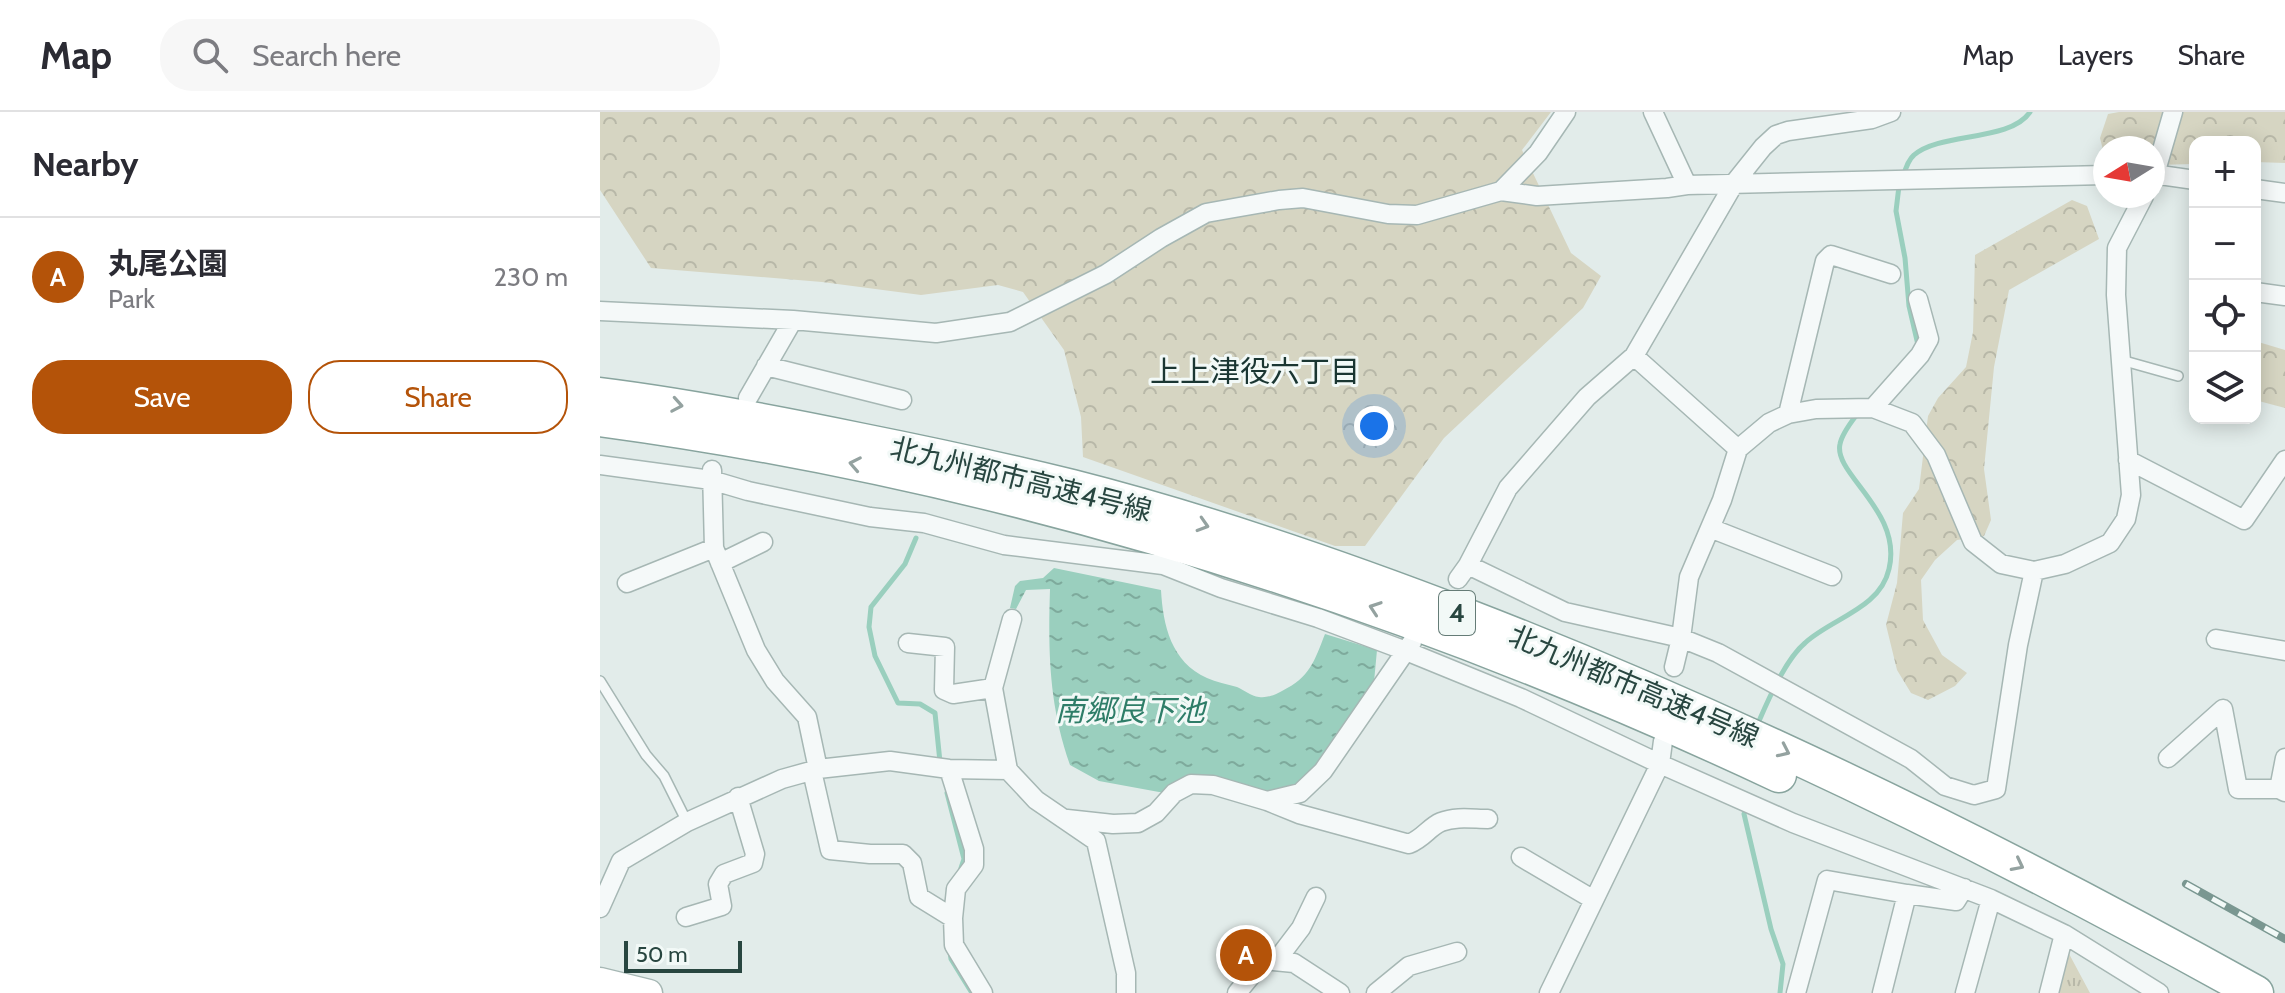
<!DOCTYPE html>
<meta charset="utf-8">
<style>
:root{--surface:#fff;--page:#f7f7f7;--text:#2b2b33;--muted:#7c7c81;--line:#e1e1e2;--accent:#b45309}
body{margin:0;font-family:Cabin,"Noto Sans JP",sans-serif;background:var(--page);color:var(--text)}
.controls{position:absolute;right:24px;top:24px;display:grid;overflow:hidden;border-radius:16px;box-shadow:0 4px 20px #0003}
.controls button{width:72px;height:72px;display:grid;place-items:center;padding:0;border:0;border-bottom:2px solid var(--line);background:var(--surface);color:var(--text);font:40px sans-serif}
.compass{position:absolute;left:1493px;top:24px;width:72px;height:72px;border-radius:50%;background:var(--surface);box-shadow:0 4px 20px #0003;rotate:259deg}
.scale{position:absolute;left:24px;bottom:20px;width:118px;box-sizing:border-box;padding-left:8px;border:4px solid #284640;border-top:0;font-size:22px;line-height:28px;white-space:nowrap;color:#284640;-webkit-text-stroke:6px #f2f9f7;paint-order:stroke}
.you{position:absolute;left:774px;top:314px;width:28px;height:28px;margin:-20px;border:6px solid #fff;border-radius:50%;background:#1a73e8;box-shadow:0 0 0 12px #1a73e833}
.badge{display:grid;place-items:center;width:52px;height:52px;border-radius:50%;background:var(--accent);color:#fff;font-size:26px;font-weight:700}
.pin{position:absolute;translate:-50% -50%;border:4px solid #fff;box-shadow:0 2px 8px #0006}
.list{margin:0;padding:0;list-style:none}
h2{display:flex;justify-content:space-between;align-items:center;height:104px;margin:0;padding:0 32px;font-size:34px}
h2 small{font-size:26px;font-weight:400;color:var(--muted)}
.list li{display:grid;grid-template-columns:52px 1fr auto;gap:24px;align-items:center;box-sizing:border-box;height:120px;padding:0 32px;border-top:2px solid var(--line)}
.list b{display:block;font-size:30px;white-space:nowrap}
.list p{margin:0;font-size:26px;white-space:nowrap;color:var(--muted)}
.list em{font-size:26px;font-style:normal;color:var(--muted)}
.actions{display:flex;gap:16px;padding:24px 32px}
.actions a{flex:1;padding:18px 0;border:2px solid var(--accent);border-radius:32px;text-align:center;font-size:28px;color:var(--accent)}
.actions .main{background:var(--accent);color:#fff}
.icon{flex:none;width:44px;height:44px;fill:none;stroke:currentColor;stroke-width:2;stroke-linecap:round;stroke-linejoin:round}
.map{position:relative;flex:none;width:1685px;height:881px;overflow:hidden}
header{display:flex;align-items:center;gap:48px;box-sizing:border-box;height:112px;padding:0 40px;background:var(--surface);border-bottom:2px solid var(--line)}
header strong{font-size:38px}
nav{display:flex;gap:44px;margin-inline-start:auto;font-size:28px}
.search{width:560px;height:72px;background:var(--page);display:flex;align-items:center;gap:20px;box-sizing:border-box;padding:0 28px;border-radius:32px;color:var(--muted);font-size:30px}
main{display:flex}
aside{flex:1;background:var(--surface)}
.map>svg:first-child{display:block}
.forest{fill:url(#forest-crowns)}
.park{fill:url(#park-tufts)}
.water{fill:url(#water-ripples)}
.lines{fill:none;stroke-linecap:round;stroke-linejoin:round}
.stream{stroke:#9acfbe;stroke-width:5}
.lane-casing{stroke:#a6b7b4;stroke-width:12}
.street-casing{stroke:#a6b7b4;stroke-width:21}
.secondary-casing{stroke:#a6b7b4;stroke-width:29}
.highway-casing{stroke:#88a49e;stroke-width:37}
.lane{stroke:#f5f9f9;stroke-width:9}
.street{stroke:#f5f9f9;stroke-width:18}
.secondary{stroke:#fff;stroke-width:26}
.highway{stroke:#fff;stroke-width:34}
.rail-casing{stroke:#7a9791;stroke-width:8}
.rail{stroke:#f2f9f7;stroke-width:5;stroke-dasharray:15;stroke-linecap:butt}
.oneway{stroke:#94a2a0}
.labels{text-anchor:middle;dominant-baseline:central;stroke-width:6;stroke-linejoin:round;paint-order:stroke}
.shield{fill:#f2f9f7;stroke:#657c77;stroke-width:2}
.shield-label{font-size:26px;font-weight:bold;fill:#284640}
.street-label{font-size:28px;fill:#284640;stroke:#f2f9f7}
.neighbourhood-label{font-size:30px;fill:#1a3632;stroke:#f2f9f7}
.water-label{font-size:30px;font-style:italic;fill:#2e7d68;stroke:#f2f9f7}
</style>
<header>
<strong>Map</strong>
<div class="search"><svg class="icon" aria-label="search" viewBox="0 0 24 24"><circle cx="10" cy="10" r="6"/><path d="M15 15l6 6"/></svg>Search here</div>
<nav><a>Map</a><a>Layers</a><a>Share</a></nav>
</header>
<main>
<aside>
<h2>Nearby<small></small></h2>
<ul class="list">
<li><span class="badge">A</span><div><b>丸尾公園</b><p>Park</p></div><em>230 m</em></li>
</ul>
<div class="actions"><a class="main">Save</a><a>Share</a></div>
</aside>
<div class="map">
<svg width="1685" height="881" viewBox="0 0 1685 881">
<defs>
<pattern id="forest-crowns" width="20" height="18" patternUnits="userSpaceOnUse" patternTransform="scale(2)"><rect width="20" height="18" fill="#d6d5c2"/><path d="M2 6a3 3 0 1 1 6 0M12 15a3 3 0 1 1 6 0" fill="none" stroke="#b8b8a8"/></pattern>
<pattern id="park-tufts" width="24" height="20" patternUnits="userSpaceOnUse" patternTransform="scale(2)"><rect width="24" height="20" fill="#d6d5c2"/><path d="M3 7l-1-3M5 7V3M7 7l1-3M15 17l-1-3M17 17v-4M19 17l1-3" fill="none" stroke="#b8b8a8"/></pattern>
<pattern id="water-ripples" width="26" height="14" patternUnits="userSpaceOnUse" patternTransform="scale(2)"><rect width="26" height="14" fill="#9acfbe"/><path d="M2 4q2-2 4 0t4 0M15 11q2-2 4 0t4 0" fill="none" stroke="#7eaa9c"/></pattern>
</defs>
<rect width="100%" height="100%" fill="#e2ecea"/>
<path class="forest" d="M0 0H951L922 38 971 141 1001 164 983 196 844 326 765 434H735L483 345 481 305 464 238 423 180 398 173 321 183 222 170 51 156 0 78Z
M1519 0H1685V51L1655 50V30H1595V52L1553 53V36H1505V46L1500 26 1508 2Z
M1472 88 1487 94 1499 127 1409 178 1394 255 1384 357 1391 408 1384 424 1357 428 1335 448 1321 468 1323 508 1342 543 1367 561 1355 574 1328 588 1311 581 1297 558 1286 513 1297 471 1303 401 1319 377 1328 304 1338 286 1366 255 1373 220 1375 143Z
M1655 229 1685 238V296L1655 288Z"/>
<path class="park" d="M644 815 665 834 647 853 626 833Z
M1467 838 1490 881H1456Z"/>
<path class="water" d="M454 456 561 478C563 513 571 550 607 566 616 570 627 572 637 575 644 578 651 584 659 585 667 586 675 583 682 579 710 565 714 550 725 522L777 538 774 570 729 641 694 675 673 683 559 680 499 669 470 653C449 593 448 541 450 477L426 478 416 497 410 496 415 474 420 469 443 466Z"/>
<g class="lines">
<path class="stream" d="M1303 65C1305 58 1309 47 1314 43 1340 20 1410 30 1430 0
M1299 74 1296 99 1305 146 1309 194 1318 233
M316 426 305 452 271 495 269 515 275 544 298 591 320 592 335 601 340 650
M1159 609C1169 586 1186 547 1205 531 1232 506 1280 497 1289 457 1303 399 1233 362 1240 332 1242 321 1252 309 1258 301
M347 681 364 747 361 756
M1144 702 1171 817 1183 852 1180 881
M350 840 351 847 372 881"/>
<defs>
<path id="lane" d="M1521 248 1578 264
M0 569 46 643 64 664 87 710"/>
<path id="street" d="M1053 0 1087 73 1505 63
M1553 62 1595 68
M1553 69 1573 0
M1655 77 1685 81
M901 79 938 41 966 0
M1655 180 1685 184
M0 199 193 208 336 221 410 210 506 162 561 126 606 101 679 88 703 86 788 102 817 103 901 79 937 84 1067 76 1087 73
M1034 244 1138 337
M166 254 302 288
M148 286 193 208
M1273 296 1320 243 1329 227 1318 187
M1188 302 1225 149 1231 143 1291 162
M1528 348 1644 408 1685 348
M0 353 111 368 148 379 270 405 324 411 404 433 563 453 621 476 718 506 806 539 921 586 1060 652 1193 711 1391 787 1464 822 1559 881
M112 358 114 436 156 538 175 569 207 605 218 657
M1110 416 1232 464
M120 451 163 430
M868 453 965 500 1081 526 1118 541 1311 647 1345 674 1374 683 1396 677 1418 533 1434 459
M858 467 868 453 908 376 987 285 1034 244 1135 70 1163 35 1176 23 1188 19 1272 7 1291 0
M27 471 114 436
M1616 527 1685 539
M308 531 345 535 344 578 353 582 393 576
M1074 555 1081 526 1089 465 1122 388 1138 337 1169 311 1188 302 1216 297 1273 296 1312 311 1336 343 1373 430 1401 452 1434 459 1465 452 1510 431 1526 407 1531 383 1516 183 1517 136 1544 84
M1568 646 1623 597 1638 677H1679L1685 680
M349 657 374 737V753L356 777 353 806 354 833 383 881
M408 658 393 576 412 507
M212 659 230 738 270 742H303L312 751 319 785 353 806
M1679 677 1685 646
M667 689 699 702 809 732C824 726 829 715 841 710 856 704 873 707 888 707
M467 707 513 712 538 711 556 701 574 681 591 672 613 673 667 689 700 681 723 659 812 530
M921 745 994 788
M1307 782 1356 789 1364 776
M0 796 21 749 87 710 182 667 218 657 290 649 349 657 408 658 436 688 496 729 526 861V881
M86 805 122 794 118 772 124 762 153 751 155 742 138 685
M676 849 701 816 716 785
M637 881 664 848 694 851 740 881
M776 881 809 854 857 840
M949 881 1060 652 1063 629
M1196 881 1227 768 1307 782 1282 881
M1365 881 1391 787
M1449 881 1464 822"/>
<path id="secondary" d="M0 869 49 881"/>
<path id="highway" d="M0 283C89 294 176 311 263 329 333 343 402 358 472 375 606 409 739 455 869 505 1141 610 1401 739 1656 881
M0 307C409 362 806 488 1179 663"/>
</defs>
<use href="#lane" class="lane-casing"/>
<use href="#street" class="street-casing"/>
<use href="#secondary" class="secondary-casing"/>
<use href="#highway" class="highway-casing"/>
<use href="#lane" class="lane"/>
<use href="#street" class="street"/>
<use href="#secondary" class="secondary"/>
<use href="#highway" class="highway"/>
<defs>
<path id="rail" d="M1586 772 1685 827"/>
</defs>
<use href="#rail" class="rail-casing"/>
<use href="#rail" class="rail"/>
</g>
<defs><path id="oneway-chevron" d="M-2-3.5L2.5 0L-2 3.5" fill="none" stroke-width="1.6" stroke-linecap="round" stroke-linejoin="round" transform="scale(2)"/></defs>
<g class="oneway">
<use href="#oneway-chevron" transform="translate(77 293) rotate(10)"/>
<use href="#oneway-chevron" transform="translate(255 352) rotate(-169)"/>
<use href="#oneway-chevron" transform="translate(603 413) rotate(17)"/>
<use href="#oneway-chevron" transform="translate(775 496) rotate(-161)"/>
<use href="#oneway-chevron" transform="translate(1184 639) rotate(25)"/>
<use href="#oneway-chevron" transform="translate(1418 753) rotate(27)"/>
</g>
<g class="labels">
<rect class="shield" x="839" y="479" width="36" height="44" rx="6"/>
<g class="shield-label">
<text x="857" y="501">4</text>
</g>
<g class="street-label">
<text transform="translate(421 367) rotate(14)">北九州都市高速4号線</text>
<text transform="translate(1034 574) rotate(23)">北九州都市高速4号線</text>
</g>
<g class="neighbourhood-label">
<text x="655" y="259">上上津役六丁目</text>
</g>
<g class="water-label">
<text x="530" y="598">南郷良下池</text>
</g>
</g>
</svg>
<div class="controls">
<button>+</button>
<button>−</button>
<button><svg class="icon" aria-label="locate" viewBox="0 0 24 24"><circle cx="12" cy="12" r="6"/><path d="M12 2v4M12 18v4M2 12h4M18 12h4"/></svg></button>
<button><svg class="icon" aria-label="layers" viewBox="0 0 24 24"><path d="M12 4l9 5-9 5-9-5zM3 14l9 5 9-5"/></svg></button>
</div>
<svg class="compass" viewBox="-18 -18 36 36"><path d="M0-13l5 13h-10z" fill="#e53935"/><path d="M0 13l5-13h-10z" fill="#7c7c81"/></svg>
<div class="scale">50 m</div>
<div class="you"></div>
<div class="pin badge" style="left:646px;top:843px">A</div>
</div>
</main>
